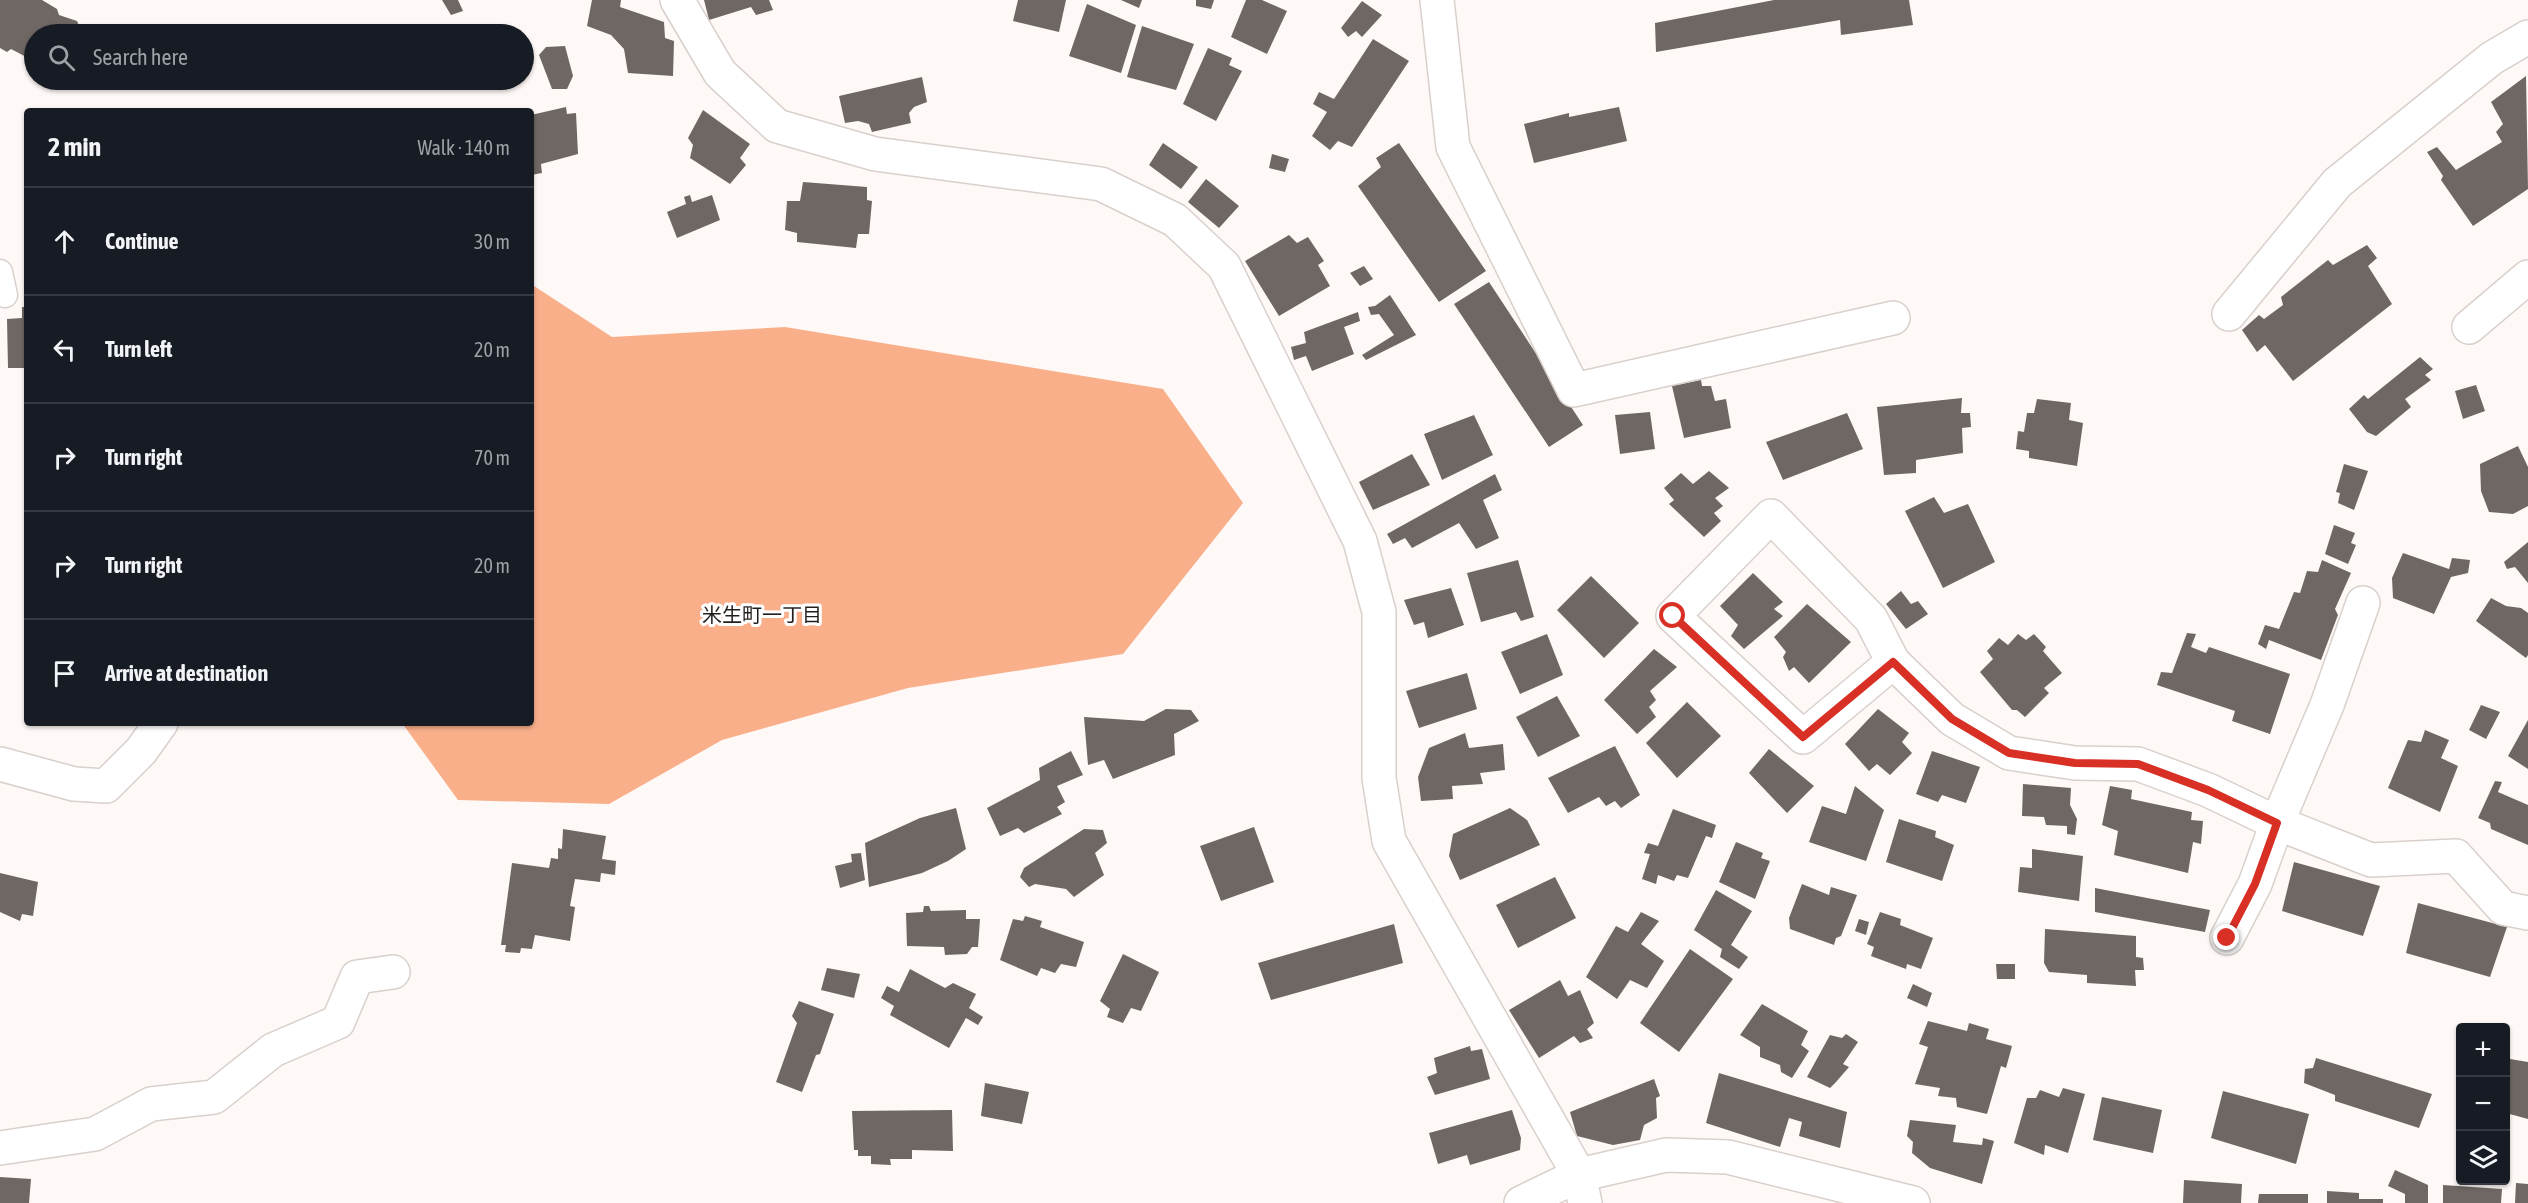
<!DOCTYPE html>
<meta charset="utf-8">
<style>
:root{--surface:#171b24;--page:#242831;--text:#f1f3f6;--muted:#9ea1a6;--line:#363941}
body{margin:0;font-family:"Asap Condensed","Noto Sans JP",sans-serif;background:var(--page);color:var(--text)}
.controls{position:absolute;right:18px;bottom:18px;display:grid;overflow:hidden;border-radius:6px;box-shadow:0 2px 4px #0004}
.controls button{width:54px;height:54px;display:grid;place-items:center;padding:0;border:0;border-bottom:2px solid var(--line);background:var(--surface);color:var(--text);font:30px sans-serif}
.stop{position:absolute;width:18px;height:18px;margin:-14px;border:4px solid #d93025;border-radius:50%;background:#fff}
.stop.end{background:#d93025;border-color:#fff;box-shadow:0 2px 6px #0008}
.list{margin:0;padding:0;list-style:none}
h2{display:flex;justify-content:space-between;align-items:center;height:78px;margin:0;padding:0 24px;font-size:26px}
h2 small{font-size:20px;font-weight:400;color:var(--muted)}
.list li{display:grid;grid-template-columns:39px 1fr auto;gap:18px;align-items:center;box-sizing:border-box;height:108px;padding:0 24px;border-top:2px solid var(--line)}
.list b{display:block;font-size:22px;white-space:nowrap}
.list em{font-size:20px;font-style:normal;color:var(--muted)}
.icon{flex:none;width:33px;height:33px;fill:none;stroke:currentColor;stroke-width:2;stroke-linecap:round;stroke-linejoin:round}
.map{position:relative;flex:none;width:2528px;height:1203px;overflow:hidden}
.search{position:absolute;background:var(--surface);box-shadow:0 2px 4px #0004;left:24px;top:24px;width:510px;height:66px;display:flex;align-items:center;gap:15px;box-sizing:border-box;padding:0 21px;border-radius:33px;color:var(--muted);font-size:22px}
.panel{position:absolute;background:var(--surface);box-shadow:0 2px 4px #0004;left:24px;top:108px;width:510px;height:618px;border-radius:6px}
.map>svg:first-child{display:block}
.forest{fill:#faaf8b}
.building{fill:#6e6763}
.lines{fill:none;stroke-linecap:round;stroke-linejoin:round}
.lane-casing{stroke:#d9d0cc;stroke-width:27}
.street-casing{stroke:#d9d0cc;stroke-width:36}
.lane{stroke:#fff;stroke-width:24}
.street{stroke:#fff;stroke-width:33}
.route{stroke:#d93025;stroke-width:8}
.labels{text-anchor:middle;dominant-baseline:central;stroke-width:6;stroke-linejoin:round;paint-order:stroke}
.neighbourhood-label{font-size:20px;fill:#211e1c;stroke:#fff}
</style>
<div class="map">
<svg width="2528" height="1203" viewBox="0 0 2528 1203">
<rect width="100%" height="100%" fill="#fef9f6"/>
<path class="forest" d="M531 284 612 337 785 327 1163 389 1243 503 1123 654 908 688 722 740 609 804 458 800 402 723H531Z"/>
<path class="building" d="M0 0H42L57 9 59 15 77 21 81 30 78 34H34V61L11 49 7 52 0 48Z
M442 0H458L463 11 451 15Z
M592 0H621L620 7 664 22 665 38 674 41 673 76 628 73 624 49 611 35 587 26Z
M704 0H769L773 10 756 15 751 7 709 20Z
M1018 0H1066L1059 32 1013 21Z
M1121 0H1142L1139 8Z
M1196 0H1214L1211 9 1196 6Z
M1246 0H1262L1287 11 1267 54 1231 37Z
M1774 0H1909L1913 25 1841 35 1840 20 1656 52 1655 23Z
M1362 1 1382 15 1362 37 1356 31 1348 37 1341 28Z
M1087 4 1136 25 1121 73 1069 56Z
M1142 26 1194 44 1176 90 1127 77Z
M1373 39 1409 61 1352 147 1338 141 1330 150 1312 136 1327 112 1313 104 1319 92 1334 99Z
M565 46 573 76 567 89H552L539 55 546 47Z
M1208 48 1232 58 1229 65 1242 71 1216 121 1183 104Z
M2526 76 2528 189 2473 226 2441 180 2443 176 2427 152 2437 147 2456 170 2502 142 2496 132 2503 124 2491 102Z
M922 77 927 102 914 107 909 113 911 123 872 132 869 124 858 121 845 123 839 96Z
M566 107 567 114 576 113 578 154 541 164 542 173 531 175V115Z
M1619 107 1627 141 1534 163 1524 124 1569 113V117Z
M703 110 750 144 740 158 746 165 730 184 690 158 693 145 688 138Z
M1163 143 1198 167 1181 189 1149 165Z
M1399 143 1486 271 1439 302 1358 186 1381 167 1376 158Z
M1272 154 1289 159 1285 172 1269 168Z
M1206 179 1239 206 1219 228 1188 202Z
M803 182 867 187V200L872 201 869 234H858L856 248 797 242V233L785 230 787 201H800Z
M690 195 692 202 712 195 720 220 677 238 667 212 686 204 684 197Z
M1289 235 1297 243 1308 237 1324 261 1318 265 1330 286 1279 316 1245 261Z
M2367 245 2377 258 2368 266 2392 304 2293 381 2265 345 2257 352 2242 330 2259 315 2264 319 2283 305 2281 297 2328 260 2333 265Z
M1364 266 1373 279 1360 286 1350 273Z
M1489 282 1583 425 1549 447 1454 304Z
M1390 295 1416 335 1366 360 1362 355 1394 335 1379 314 1371 315 1368 307 1375 306Z
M22 307H27V368H8L7 319 22 318Z
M1358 312 1360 321 1344 327 1354 354 1312 371 1306 356 1294 360 1291 347 1306 343 1304 332Z
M2420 357 2433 369 2425 375 2431 380 2405 399 2411 407 2376 436 2367 432 2349 409 2364 395 2368 399Z
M1701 380 1702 386H1711L1715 401 1726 399 1731 428 1684 438 1672 386Z
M2476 385 2485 411 2463 419 2455 391Z
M1962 398 1961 413H1970L1971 427 1962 428 1963 453 1916 460V473L1884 475 1877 407Z
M2037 399 2071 403 2069 420 2083 423 2077 466 2029 458V451L2016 449 2018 431 2024 432 2027 413H2034Z
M1650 412 1655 449 1620 454 1615 415Z
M1847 413 1863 449 1783 480 1766 442Z
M1474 415 1493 455 1442 480 1424 434Z
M2518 446 2528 467V506L2513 514 2489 512 2481 491 2480 464Z
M1412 454 1430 485 1373 510 1359 482Z
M2344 464 2368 471 2354 510 2338 503 2340 493 2336 492Z
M1709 471 1729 488 1715 498 1723 506 1714 513 1721 521 1704 537 1669 504 1674 500 1664 488 1681 473 1693 484Z
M1495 474 1502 490 1483 500 1499 538 1476 549 1459 523 1412 548 1405 538 1393 544 1387 534Z
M1934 497 1944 513 1968 504 1995 562 1943 588 1905 511Z
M2334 525 2355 533 2351 543 2356 545 2348 564 2325 554Z
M2528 542V583L2515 567 2507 569 2504 562Z
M2403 553 2449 569 2452 558 2470 560 2468 573 2451 577 2434 614 2393 598 2392 578Z
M1518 560 1534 617 1521 621 1516 612 1481 622 1467 573Z
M2322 560 2351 573 2335 609 2338 615 2321 660 2269 640 2266 649 2258 644 2265 625 2279 629 2294 592 2300 593 2307 571 2318 572Z
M1753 573 1783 602 1774 609 1783 616 1744 649 1731 636 1738 625 1720 606Z
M1591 576 1639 623 1604 658 1557 610Z
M1451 588 1464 625 1428 638 1424 622 1414 625 1404 600Z
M1901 591 1911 604 1918 601 1928 614 1906 629 1886 604Z
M2491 598 2506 606 2521 608 2528 613V655L2526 658 2476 621Z
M1807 604 1851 642 1809 683 1794 667 1789 671 1783 657 1786 652 1774 637Z
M2187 633 2196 634 2191 647 2206 653 2209 647 2290 674 2270 734 2232 721 2235 711 2157 685 2161 672 2172 673Z
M1547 634 1563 675 1520 694 1501 652Z
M2018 634 2026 640 2034 634 2046 647 2043 651 2062 673 2044 688 2049 693 2025 717 2017 710H2012L1980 672 1993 659 1987 651 1999 638 2008 645Z
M1654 649 1677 667 1650 691 1656 700 1649 707 1656 717 1637 734 1604 700Z
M1467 673 1477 709 1419 728 1406 691Z
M1557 696 1580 736 1538 757 1516 717Z
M1687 702 1721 736 1677 778 1646 743Z
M2481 705 2500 712 2486 739 2469 730Z
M1166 709 1191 710 1199 721 1174 734 1175 755 1113 779 1104 760 1088 765 1084 717 1144 721Z
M1878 709 1909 733 1902 742 1912 753 1890 775 1877 764 1869 771 1845 744Z
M2528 720V769L2508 756Z
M2425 730 2449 740 2441 758 2458 766 2440 812 2388 788 2408 740 2421 742Z
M1465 733 1469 748 1503 744 1505 770 1480 773 1483 784 1452 786 1453 799 1421 801 1418 777 1429 748Z
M1615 746 1640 795 1621 808 1615 801 1606 806 1599 797 1568 813 1548 778Z
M1769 749 1814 786 1787 813 1749 773Z
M1071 751 1083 775 1057 786 1065 802 1057 807 1062 814 1024 833 1018 828 1000 836 987 808 1040 780 1039 768Z
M1932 751 1980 767 1966 803 1942 795 1938 802 1916 794Z
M2495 781 2502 782 2498 792 2528 805V845L2491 829 2490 823 2478 818Z
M2023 784 2071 788 2070 805 2077 819 2075 835 2067 834V826L2046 825 2044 817 2022 816Z
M1855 786 1884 810 1866 861 1809 842 1822 806 1846 814Z
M2110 786 2132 790 2131 799 2192 812 2191 820 2203 821 2201 844 2193 842 2188 873 2114 855 2118 831 2102 825Z
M956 808 966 849 948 861 922 873 869 887 865 843 920 818Z
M1510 808 1527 820 1540 845 1460 880 1449 856 1453 834Z
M1673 809 1716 825 1712 838 1706 836 1688 878 1677 875 1674 881 1658 875 1656 884 1642 879 1650 854 1644 853 1648 843 1658 846Z
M1899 819 1936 831 1935 837 1954 845 1942 881 1886 862Z
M1254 827 1274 882 1221 901 1200 846Z
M563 829 606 836 602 859 616 861 615 875 601 873 600 882 575 879 570 906 575 907 570 941 535 935 532 949 521 948 520 953 505 952 506 945H501L512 863 549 868 551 858 558 859V848L562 849Z
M1084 829 1103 830 1107 843 1095 853 1104 875 1074 897 1066 889 1035 884 1029 887 1020 877 1024 868Z
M1736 842 1763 853 1761 858 1770 861 1755 899 1719 882Z
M2032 849 2083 856 2079 901 2018 892 2020 867 2032 868Z
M861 853 865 880 840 888 835 866 852 862 851 854Z
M2294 862 2380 886 2363 936 2282 911Z
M0 873 38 882 33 916 22 914 20 921 0 912Z
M1555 877 1576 918 1518 948 1496 905Z
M1802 884 1829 895 1831 887 1857 895 1841 936 1836 938 1834 945 1790 929 1789 918Z
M2095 888 2210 910 2205 932 2095 912Z
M1716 890 1752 911 1731 945 1748 957 1739 969 1720 957 1722 949 1694 930Z
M2418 903 2507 927 2490 977 2406 953Z
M924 906H929L931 911 966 910V919H980L978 947H972L967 954 945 955 944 947 907 946 906 913 923 912Z
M1641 912 1659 921 1641 944 1664 961 1647 988 1630 980 1617 999 1586 977 1616 926 1628 932Z
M1880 912 1901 919 1900 925 1933 938 1921 969 1907 964 1906 969 1871 956 1874 947 1867 944Z
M1025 916 1042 921 1040 927 1084 942 1076 967 1061 964 1055 973 1041 968 1037 976 1000 960 1013 919 1023 921Z
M1859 919 1869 922 1866 935 1855 931Z
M1394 924 1403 963 1271 1000 1258 963Z
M2045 929 2136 936V957L2143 958 2144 970H2135L2136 986 2087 983V975L2049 972 2044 963Z
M1690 949 1733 979 1679 1052 1640 1023Z
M1123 954 1159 972 1141 1011 1131 1008 1123 1023 1107 1017 1110 1009 1100 1001Z
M1996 964H2015V979H1997Z
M827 968 860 974 854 998 821 990Z
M910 969 945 988 953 983 976 994 969 1008 983 1017 978 1025 966 1018 949 1048 890 1015 894 1006 881 998 887 986 899 992Z
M1560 980 1568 996 1580 990 1594 1023 1587 1029 1593 1038 1580 1043 1574 1036 1539 1058 1509 1010Z
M1913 984 1932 993 1927 1007 1907 998Z
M799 1001 834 1014 820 1054 816 1055 802 1092 776 1082 797 1023 792 1016Z
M1762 1004 1808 1031 1801 1045 1809 1051 1792 1078 1781 1072 1780 1065 1760 1057V1047L1740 1035Z
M1928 1021 1967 1031 1969 1023 1989 1029 1986 1039 2012 1046 2006 1068 2001 1066 1987 1114 1957 1107 1956 1098 1938 1096 1940 1088 1915 1084 1928 1047 1919 1044Z
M1846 1034 1858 1042 1843 1064 1849 1067 1836 1082 1830 1088 1807 1077 1830 1035 1842 1038Z
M1470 1046 1471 1051 1482 1049 1490 1079 1435 1095 1427 1077 1437 1073 1434 1058Z
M2316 1058 2432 1094 2419 1128 2335 1101V1095L2304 1083 2305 1069 2313 1068Z
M2510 1059 2528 1062V1119L2506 1113V1085Z
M1719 1073 1847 1112 1840 1148 1799 1136 1802 1122 1789 1118 1780 1147 1706 1123Z
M1654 1079 1660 1096 1656 1098 1657 1118 1644 1125 1640 1140 1613 1145 1577 1136 1570 1112Z
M985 1083 1029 1092 1022 1124 981 1116Z
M2063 1088 2085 1094 2068 1153 2045 1145 2044 1155 2014 1143 2027 1098H2036L2040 1090 2059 1097Z
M2223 1091 2309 1114 2296 1164 2211 1138Z
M2102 1097 2162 1110 2153 1153 2093 1140Z
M952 1110 953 1151 912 1150V1159H890L891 1165 871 1164V1156H858V1150H854L852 1111Z
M1512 1110 1521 1138 1520 1150 1470 1165 1467 1155 1438 1164 1429 1133Z
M1910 1120 1956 1125 1953 1142 1982 1145 1983 1138 1994 1141 1982 1184 1930 1168 1912 1153 1913 1142 1907 1136Z
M2395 1170 2428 1185V1203H2405V1194L2388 1186Z
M0 1177 31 1179 29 1203H0Z
M2184 1180 2242 1184 2241 1203H2183Z
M2516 1183 2528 1184V1203H2515Z
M2443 1185 2502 1189 2501 1203H2443Z
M2327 1191 2359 1193V1199H2383V1203H2327Z
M2259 1194H2308V1203H2258Z"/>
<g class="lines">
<defs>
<path id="lane" d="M0 272 5 295"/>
<path id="street" d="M677 0 720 73 777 126 875 154 1101 184 1175 220 1224 266 1360 541 1379 612V778L1389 841 1579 1175 1585 1203
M1437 0 1453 147 1574 390 1893 318
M2229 314 2337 183 2492 58 2528 37
M2469 327 2528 277
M1893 662 1803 737 1673 616 1771 516 1871 619 1893 662 1952 719 2009 753 2075 763 2138 764 2208 790 2277 823 2371 860 2456 856 2503 908 2528 913
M0 764 74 784 106 786 141 751 161 723
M2227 938 2255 884 2277 823 2327 705 2363 603
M0 1148 95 1134 151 1104 214 1097 273 1050 338 1022 357 977 393 972
M1521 1203 1579 1175 1666 1155 1728 1157 1913 1203"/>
</defs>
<use href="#lane" class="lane-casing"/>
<use href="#street" class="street-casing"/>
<use href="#lane" class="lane"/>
<use href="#street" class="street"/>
</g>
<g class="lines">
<path class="route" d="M1673 616 1803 737 1893 662 1952 719 2009 753 2075 763 2138 764 2208 790 2277 823 2255 884 2227 938"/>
</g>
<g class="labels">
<g class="neighbourhood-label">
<text x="762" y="614">米生町一丁目</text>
</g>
</g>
</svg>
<div class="controls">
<button>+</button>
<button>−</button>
<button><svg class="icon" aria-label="layers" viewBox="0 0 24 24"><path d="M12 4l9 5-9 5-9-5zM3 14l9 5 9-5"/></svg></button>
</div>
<div class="stop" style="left:1673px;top:616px"></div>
<div class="stop end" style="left:2227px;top:938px"></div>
<div class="search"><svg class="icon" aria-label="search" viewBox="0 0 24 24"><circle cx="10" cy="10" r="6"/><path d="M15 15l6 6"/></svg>Search here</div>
<section class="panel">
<h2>2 min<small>Walk · 140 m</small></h2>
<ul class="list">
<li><svg class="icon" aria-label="ahead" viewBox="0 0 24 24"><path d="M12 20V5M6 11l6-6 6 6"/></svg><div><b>Continue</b></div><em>30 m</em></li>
<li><svg class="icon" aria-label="left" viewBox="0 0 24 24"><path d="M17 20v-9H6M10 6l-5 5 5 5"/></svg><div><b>Turn left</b></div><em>20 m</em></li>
<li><svg class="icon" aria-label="right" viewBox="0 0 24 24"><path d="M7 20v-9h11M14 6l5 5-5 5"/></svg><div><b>Turn right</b></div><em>70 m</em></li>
<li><svg class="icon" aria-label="right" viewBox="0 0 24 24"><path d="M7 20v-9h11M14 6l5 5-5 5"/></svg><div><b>Turn right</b></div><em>20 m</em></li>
<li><svg class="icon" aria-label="arrive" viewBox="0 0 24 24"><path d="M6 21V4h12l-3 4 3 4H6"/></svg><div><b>Arrive at destination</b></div></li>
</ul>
</section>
</div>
